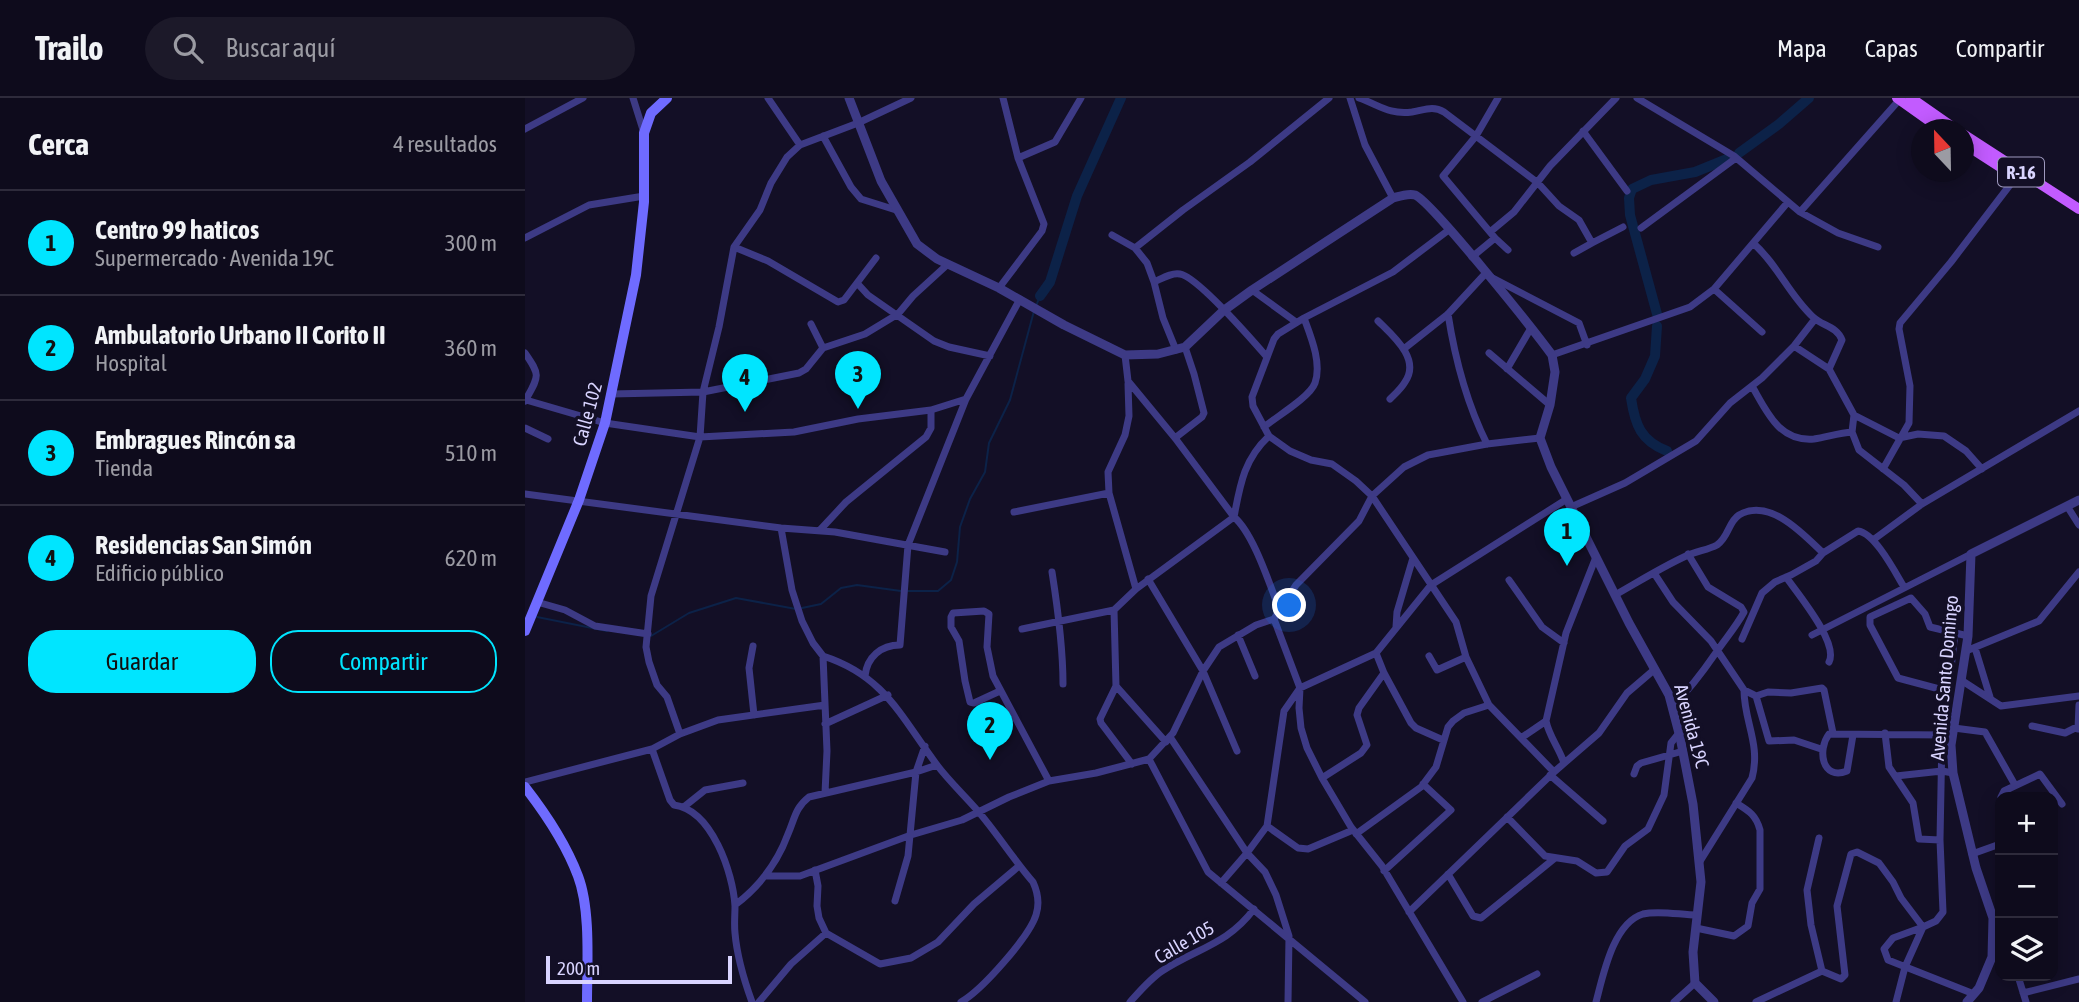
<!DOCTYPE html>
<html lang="es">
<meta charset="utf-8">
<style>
:root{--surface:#0e0b1c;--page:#1c1929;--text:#f1f3f6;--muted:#9b9ba3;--line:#2e2b3b;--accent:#00e5ff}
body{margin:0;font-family:"Asap Condensed",sans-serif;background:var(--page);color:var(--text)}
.controls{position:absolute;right:21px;bottom:21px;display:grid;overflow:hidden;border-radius:14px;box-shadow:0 4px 18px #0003}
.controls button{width:63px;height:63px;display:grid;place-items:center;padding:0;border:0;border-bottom:2px solid var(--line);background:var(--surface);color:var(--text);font:35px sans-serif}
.compass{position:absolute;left:1386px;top:21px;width:63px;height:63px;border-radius:50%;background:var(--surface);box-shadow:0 4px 18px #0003;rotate:338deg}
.scale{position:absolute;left:21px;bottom:18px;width:186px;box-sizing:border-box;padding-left:7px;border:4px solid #d9d4ff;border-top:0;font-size:19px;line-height:24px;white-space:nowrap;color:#d9d4ff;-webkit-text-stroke:5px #130f26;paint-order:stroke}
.you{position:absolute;left:765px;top:508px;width:24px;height:24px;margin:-18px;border:5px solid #fff;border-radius:50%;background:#1a73e8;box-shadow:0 0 0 10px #1a73e833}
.badge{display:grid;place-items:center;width:46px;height:46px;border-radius:50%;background:var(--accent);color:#111;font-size:23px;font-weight:700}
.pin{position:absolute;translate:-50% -58px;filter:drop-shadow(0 2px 4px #0008)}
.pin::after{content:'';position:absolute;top:37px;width:24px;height:21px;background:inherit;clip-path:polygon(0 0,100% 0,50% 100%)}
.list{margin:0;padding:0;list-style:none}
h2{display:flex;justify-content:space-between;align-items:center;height:91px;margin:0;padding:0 28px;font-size:30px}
h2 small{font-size:23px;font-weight:400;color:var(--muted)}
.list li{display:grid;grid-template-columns:46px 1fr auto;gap:21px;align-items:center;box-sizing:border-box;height:105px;padding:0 28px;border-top:2px solid var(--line)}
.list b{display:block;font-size:26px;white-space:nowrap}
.list p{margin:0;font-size:23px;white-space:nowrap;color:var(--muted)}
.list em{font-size:23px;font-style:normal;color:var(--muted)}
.actions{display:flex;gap:14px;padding:21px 28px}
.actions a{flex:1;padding:16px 0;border:2px solid var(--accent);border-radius:28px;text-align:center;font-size:24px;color:var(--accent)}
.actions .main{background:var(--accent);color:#111}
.icon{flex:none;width:38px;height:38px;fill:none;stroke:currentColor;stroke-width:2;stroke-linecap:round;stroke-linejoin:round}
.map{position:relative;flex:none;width:1554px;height:904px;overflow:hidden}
header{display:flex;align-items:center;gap:42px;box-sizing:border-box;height:98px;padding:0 35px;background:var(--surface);border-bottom:2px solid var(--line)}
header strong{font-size:33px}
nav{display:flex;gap:38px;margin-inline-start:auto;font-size:24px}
.search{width:490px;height:63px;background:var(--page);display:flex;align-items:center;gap:18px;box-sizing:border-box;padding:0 24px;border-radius:38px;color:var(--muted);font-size:26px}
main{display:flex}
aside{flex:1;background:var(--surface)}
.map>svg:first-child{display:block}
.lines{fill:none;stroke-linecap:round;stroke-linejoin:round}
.stream{stroke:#0c2248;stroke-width:2}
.river{stroke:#0c2248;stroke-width:10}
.minor{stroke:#3d3a85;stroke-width:7}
.tertiary{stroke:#3d3a85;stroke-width:9}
.secondary{stroke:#6f6bff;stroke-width:10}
.primary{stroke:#c25bff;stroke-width:10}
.labels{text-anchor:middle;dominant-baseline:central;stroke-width:7;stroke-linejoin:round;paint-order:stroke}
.shield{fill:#130f26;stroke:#9e99be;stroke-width:2}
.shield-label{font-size:18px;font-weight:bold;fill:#d9d4ff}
.street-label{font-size:19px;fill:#d9d4ff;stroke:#130f26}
</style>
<header>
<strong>Trailo</strong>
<div class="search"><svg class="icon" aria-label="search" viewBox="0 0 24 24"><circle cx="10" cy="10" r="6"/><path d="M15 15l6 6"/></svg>Buscar aquí</div>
<nav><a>Mapa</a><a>Capas</a><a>Compartir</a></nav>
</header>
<main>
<aside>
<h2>Cerca<small>4 resultados</small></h2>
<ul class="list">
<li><span class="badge">1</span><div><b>Centro 99 haticos</b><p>Supermercado · Avenida 19C</p></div><em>300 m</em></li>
<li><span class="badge">2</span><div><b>Ambulatorio Urbano II Corito II</b><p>Hospital</p></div><em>360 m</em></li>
<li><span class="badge">3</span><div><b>Embragues Rincón sa</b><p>Tienda</p></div><em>510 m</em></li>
<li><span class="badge">4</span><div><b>Residencias San Simón</b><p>Edificio público</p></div><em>620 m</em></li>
</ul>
<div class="actions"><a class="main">Guardar</a><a>Compartir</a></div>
</aside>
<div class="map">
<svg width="1554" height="904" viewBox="0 0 1554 904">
<rect width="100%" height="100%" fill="#130f26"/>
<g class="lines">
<path class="stream" d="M511 208 515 198
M383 493H413L426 482 432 464 435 429 445 401 460 374 464 345 485 302 509 213
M277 510 296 506 316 490 332 487 376 493
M12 519 82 533
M126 538 164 515 211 500 271 511"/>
<path class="river" d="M1214 55 1254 26 1284 0
M515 198 525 184 552 98 596 0
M1132 216 1105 117 1104 100 1107 91 1126 82 1170 74 1207 59
M1132 228 1130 258 1120 281 1106 300C1110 327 1116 343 1142 353"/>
<path class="minor" d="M108 0 119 35
M243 0 275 47
M825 0 840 47 868 100
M834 0C854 7 864 17 887 14 899 12 908 7 919 14L1013 85 1034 108 1054 122 1067 145 1049 155
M973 0 951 38 918 78 970 140 983 152
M1112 0 1209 58 1275 114 1313 135 1353 149
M0 31 58 0
M1058 33 1102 93
M298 38 326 89 336 101 371 112
M493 60 530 44 556 0
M1275 114 1376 0
M1116 130 1211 60
M925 131 868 174 779 220 753 236 749 241 727 299 728 308 744 338 765 353 786 362 807 366 831 383 847 398 931 524 941 559 964 607 1029 674
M965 134 989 114 1025 68 1091 0
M587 137 610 150 622 165 629 184 638 220 651 252
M0 140 64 107 119 98
M1067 145 1098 129
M1228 145C1253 167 1264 197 1288 219 1297 228 1312 228 1317 242L1304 271
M209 149 243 163 313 204 319 202 351 160
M610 150 658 112 725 64 804 0
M947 159 970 140
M629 184C636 181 647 174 655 176 673 179 728 243 742 259
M332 185 343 197 409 243 424 249 465 258
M474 190 517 133 519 126 493 60 478 0
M1189 191 1237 234
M727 192 771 224
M923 216C930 261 942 306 962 346
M853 223C868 238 896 261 880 284 876 291 870 296 865 301
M286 226 298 250
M1269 248 1304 271 1329 317 1327 334 1334 352 1379 387 1397 406
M880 250 923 216 960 176 1054 225 1062 247
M0 255C16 278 14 278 0 303
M964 255 1025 307
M600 257 603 283 650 340 709 419C729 436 745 488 755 513
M1027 257 1165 209 1189 191 1263 104
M982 271 1006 230
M603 286 604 318 600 337 583 374 584 395 611 491
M1227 288C1242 314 1254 344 1289 341 1302 339 1314 335 1327 334
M86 296 178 294 274 275 281 271 298 250 340 236 373 216 388 198 423 166
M1 302 80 325 175 339 269 334 333 321 406 312
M1329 317 1374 340 1393 336 1419 338 1441 353 1457 371
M739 329C751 319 785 299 790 285 797 265 786 239 779 220
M0 330 23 341
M650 340 677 319 679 315 669 276 660 249
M1358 371 1384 325 1385 288 1374 231 1375 225 1426 164 1491 79
M0 396 256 430 310 434 420 454
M1542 408 1554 427
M1046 409 1100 385 1171 343 1205 305 1237 280 1269 248 1290 221
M489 414 584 395
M256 430 267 492 277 523 288 545 298 558 302 653 300 695
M295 432 321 404 401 339 406 330V312L441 301
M1348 442 1397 406 1554 313
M527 474C533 512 538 548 538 586
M1129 475 1148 504 1186 543 1219 592C1219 624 1236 646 1227 680L1174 765
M1261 479C1273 496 1314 545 1304 564
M623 481 678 573 712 653
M984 482 1017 529 1039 545
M1090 497C1113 484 1137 469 1161 458 1171 453 1183 452 1192 447 1204 439 1203 424 1214 417 1245 399 1279 437 1298 455L1333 433C1350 435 1370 474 1379 489
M12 504 40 512 70 528 123 536
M749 521 775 590 774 610 776 630 782 650 797 680 826 729 857 768 938 904
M871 529 872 514 888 460
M497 531 589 512
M1430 535 1424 588 1418 592 1373 580 1345 527V519L1386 500 1400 516 1405 529 1443 538
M713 537 730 578
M1287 537 1446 456
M1217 541 1237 495 1250 484 1266 477 1291 463 1298 455
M228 548 224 570 229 617
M1450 550 1465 599
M1441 553 1514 523 1554 474
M851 555 859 575 886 625 891 630 918 642
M298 558C360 578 376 619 412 667 424 683 439 697 452 712 472 735 488 761 508 784 513 795 515 805 511 817 504 839 457 892 436 904
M904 558 912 572 941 559
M340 578C342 559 356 547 375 547L383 447 441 301 495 201
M1436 582 1476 608 1554 598
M591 588 641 644
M1219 592 1231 598 1244 643 1269 642 1296 651
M475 593 449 605 445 604 440 583 434 543 426 529V519L428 515 459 513 464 516 462 549 468 578 524 683
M1231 598 1243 594 1266 595 1297 590 1299 592 1308 635
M1147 609C1164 592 1177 575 1190 556 1200 541 1211 529 1219 514L1216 509 1183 489 1163 456
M300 626 363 597
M1507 628 1540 635 1552 629
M1429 630 1460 634 1490 687
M1553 631 1554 607
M1360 635 1364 669 1388 705 1394 741 1415 742
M155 636 142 599 132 587 124 564 121 549 126 498 175 339 178 294 194 229 209 149 235 112 246 85 262 59 275 47 333 25 386 0
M1328 637 1322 673C1297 683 1292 652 1304 636L1420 637
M645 639 722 755 740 774 751 797 764 838 763 904
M996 640 1021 623
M127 651 155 636 193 622 300 607
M624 661 683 774 840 904
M1039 665C1034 650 1024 638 1021 623L1041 535 1071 459
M607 666 576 625 575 621 591 588 589 512 611 491 709 419C715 387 719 361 744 338
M1109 676 1112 668 1116 665 1158 653
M1025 677 1078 723
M1371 678 1417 673 1428 675
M797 680 836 655 842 647 832 617 834 610 859 575
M0 684 127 651 145 702 149 707C187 712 208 775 210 808 210 817 209 826 210 835 212 859 219 882 227 904
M1476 699 1479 693 1515 676 1537 706
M160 708 180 692 218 685
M982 719 1020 758 1052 763 1071 775 1082 774 1100 748 1123 731 1139 697 1146 645 1154 635
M742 728 773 750 783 751 828 732
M831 736 896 689 911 669 923 629 928 623 939 615 964 607
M1447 756 1475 746
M290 772 293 788 292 808 294 820 301 835 355 866 386 860 413 844 449 806 494 768
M859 773 926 712 898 686
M923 776 948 818 956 820 1030 760
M241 778H275L386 737 437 722 484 699 524 683 571 675 624 661 648 635 678 573 694 549 731 527 749 521 771 487 834 423 847 398 879 369 903 357 962 346 1015 340
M696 785 722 755 742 728 759 613 775 590 851 555 906 487 1042 401
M370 803 383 758 391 674 400 648
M210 807C235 788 252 766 263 736 270 720 270 710 284 699L391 674 412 667
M884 814 1029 674 1074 635 1102 595 1130 571
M1171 830 1209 838 1223 828 1227 805 1235 791V732C1231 717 1224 713 1211 705
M1297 873 1316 881 1320 877 1312 808 1326 756 1332 754 1354 765 1368 784 1376 800 1398 829 1368 840 1359 851 1363 862 1449 896
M1493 878 1501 904
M1498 895 1554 881
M234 904 266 866 301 835
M605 904C615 893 625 881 637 873 672 850 702 847 729 811
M957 904 1012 876
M1071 904C1078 878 1088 825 1118 816 1134 812 1156 817 1172 817
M1149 904 1170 885
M1231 904 1297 873 1286 827 1282 792 1294 740
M1371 904 1380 869 1398 829 1411 823 1418 814 1415 742 1417 638"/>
<path class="tertiary" d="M324 0 356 83 392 146 412 161 474 190 539 227 600 257 633 256 660 249 698 213 727 192 868 100C875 98 883 95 890 97 906 103 1011 235 1027 257L1030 274 1025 307 1015 340 1026 369 1104 525 1144 597 1155 639 1168 706 1176 784 1168 854 1170 885 1189 904
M1442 904 1454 890 1467 859 1468 820 1451 770 1428 675 1426 647 1443 538 1446 456 1554 402"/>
<path class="secondary" d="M0 533 54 402 80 325 111 177 119 104V35L126 15 142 0
M0 689C21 716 41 746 53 778 66 812 62 868 62 904"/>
<path class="primary" d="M1372 0 1417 32
M1386 0 1432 32
M1438 36 1554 111
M1438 45 1483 74"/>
</g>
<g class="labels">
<rect class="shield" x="1473" y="59.5" width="46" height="29" rx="5"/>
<g class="shield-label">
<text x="1496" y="74">R-16</text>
</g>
<g class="street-label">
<text transform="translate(62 316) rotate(-75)">Calle 102</text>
<text transform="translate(1419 580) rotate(-85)">Avenida Santo Domingo</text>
<text transform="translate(1167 628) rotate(75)">Avenida 19C</text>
<text transform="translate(659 844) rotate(-30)">Calle 105</text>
</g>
</g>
</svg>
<div class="controls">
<button>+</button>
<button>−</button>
<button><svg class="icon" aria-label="layers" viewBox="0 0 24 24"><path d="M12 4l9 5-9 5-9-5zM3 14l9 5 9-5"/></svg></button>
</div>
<svg class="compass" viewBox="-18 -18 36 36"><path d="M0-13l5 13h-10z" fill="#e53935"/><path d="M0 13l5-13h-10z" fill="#9b9ba3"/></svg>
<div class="scale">200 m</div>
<div class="you"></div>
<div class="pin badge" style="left:1042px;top:468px">1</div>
<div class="pin badge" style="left:465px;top:662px">2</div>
<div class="pin badge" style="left:333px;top:311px">3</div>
<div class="pin badge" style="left:220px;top:314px">4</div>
</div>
</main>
